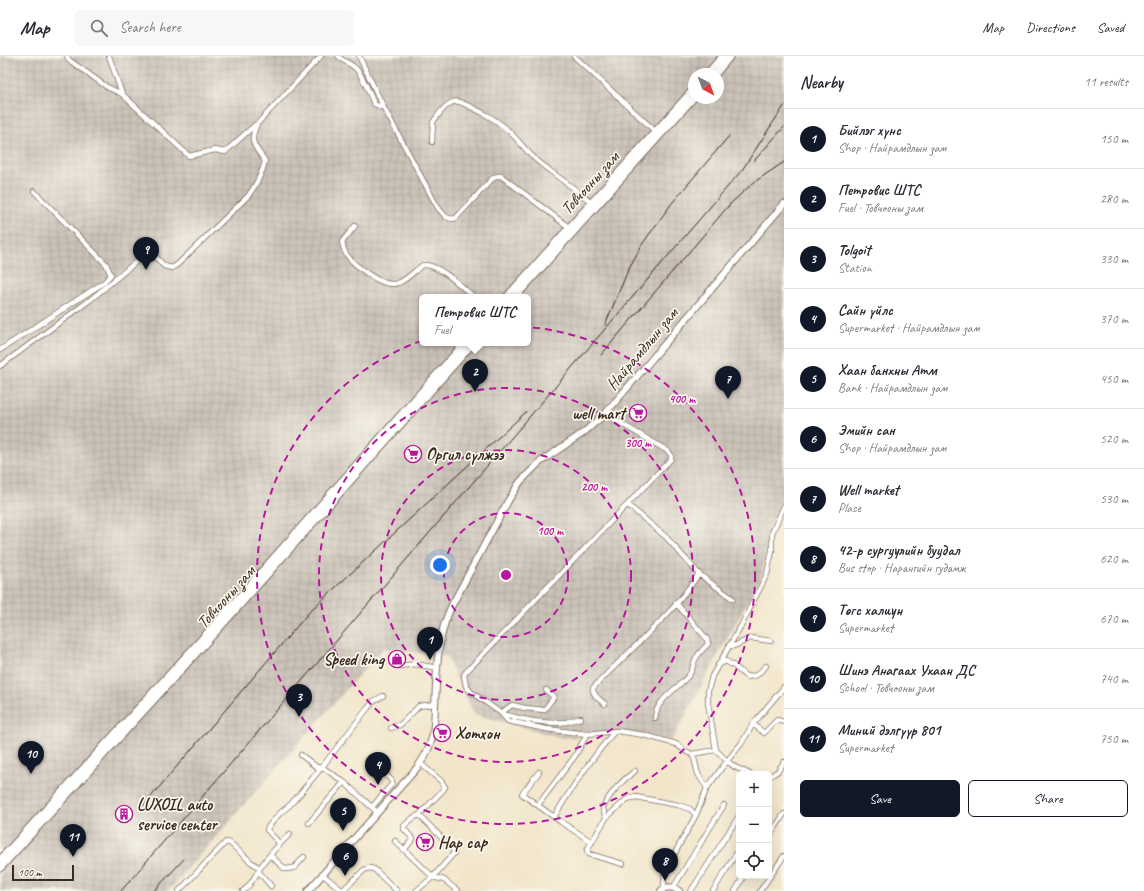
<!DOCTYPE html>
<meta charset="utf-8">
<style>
:root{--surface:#fff;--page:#f7f7f7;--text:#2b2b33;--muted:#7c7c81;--line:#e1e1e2;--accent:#111827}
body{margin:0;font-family:Caveat,sans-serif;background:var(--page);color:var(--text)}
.controls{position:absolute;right:12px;bottom:12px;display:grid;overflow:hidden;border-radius:6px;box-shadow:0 4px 16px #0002}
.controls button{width:36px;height:36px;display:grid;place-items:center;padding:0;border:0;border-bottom:1px solid var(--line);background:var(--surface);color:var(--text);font:20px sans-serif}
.compass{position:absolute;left:688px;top:12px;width:36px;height:36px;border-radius:50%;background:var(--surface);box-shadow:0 4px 16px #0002;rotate:139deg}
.scale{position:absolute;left:12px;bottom:10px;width:62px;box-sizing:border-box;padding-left:4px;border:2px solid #3b2a1e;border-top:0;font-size:11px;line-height:14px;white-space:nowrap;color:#3b2a1e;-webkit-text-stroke:3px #fbf7ec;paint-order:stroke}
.you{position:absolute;left:440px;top:509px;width:14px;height:14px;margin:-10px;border:3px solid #fff;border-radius:50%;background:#1a73e8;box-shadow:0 0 0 6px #1a73e833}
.badge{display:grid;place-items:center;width:26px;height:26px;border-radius:50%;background:var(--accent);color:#fff;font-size:13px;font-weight:700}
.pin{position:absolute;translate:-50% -33px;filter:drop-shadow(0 1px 2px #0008)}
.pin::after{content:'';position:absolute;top:21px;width:14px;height:12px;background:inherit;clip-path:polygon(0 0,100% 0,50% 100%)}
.popup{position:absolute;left:419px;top:238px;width:112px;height:52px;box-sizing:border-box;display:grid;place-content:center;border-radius:6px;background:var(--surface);filter:drop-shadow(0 1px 3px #0005);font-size:13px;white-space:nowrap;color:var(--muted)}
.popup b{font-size:15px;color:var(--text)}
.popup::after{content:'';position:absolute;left:50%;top:100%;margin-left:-8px;border:8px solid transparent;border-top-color:var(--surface)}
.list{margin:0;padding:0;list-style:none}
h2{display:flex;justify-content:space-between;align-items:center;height:52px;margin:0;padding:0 16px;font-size:17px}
h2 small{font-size:13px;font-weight:400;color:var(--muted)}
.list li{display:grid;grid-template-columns:26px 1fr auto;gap:12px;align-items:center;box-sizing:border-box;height:60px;padding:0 16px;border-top:1px solid var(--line)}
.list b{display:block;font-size:15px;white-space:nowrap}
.list p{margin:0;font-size:13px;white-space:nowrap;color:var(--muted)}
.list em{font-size:13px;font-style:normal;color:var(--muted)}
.actions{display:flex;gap:8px;padding:12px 16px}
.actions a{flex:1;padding:9px 0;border:1px solid var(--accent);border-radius:6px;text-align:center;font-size:14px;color:var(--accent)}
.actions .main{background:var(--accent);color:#fff}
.icon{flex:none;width:22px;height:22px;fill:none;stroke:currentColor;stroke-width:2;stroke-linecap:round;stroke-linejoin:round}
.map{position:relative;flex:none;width:784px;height:835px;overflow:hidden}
header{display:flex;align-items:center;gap:24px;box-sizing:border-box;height:56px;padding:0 20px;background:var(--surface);border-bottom:1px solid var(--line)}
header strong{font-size:19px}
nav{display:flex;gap:22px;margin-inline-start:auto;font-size:14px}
.search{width:280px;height:36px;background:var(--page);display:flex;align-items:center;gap:10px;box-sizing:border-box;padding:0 14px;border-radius:6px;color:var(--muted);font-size:15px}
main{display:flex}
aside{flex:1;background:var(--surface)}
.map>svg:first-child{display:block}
.industrial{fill:url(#industrial-grid);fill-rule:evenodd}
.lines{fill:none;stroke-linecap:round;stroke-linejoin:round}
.minor-casing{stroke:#7b6b5a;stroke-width:6}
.secondary-casing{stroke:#7b6b5a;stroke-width:8}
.trunk-casing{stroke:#7b6b5a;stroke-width:9}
.minor{stroke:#fff;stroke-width:4.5}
.secondary{stroke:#fff;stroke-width:6}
.trunk{stroke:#fff;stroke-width:7}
.rail{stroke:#3b2a1e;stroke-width:1}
.ring{fill:none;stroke:#b5179e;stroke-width:2;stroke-dasharray:7 5}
.labels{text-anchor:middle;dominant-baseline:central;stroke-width:3.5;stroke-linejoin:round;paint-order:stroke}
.street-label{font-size:17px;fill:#3b2a1e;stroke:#fbf7ec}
.poi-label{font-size:17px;font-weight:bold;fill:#3b2a1e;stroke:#fbf7ec;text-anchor:start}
.centre{fill:#b5179e;stroke:#fbf7ec;stroke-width:2}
.ring-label{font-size:12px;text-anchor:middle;font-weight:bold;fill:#b5179e;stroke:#fbf7ec;stroke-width:3.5;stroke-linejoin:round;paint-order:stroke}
</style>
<header>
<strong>Map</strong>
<div class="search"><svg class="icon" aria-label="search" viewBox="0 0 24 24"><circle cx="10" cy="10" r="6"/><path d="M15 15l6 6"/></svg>Search here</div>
<nav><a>Map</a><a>Directions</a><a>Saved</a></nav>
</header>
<main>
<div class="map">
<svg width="784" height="835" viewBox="0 0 784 835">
<defs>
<pattern id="industrial-grid" width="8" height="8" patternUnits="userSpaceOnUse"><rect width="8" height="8" fill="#cbc2b8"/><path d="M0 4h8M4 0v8" fill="none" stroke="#afa79e"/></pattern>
</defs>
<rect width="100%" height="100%" fill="#fbf7ec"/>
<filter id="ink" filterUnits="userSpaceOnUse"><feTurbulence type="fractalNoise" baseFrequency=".025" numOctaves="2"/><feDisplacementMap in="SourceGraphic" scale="8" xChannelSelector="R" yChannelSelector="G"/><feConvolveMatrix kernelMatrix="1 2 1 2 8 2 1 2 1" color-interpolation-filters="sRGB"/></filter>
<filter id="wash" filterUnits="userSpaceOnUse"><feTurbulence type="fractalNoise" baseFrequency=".012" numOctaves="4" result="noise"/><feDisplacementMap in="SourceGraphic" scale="16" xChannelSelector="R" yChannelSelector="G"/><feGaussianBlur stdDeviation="0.9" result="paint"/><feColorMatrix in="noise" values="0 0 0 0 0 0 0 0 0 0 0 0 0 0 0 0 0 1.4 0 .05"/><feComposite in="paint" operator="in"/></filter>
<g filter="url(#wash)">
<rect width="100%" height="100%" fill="#f2e5ca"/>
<path class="industrial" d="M0 0H784V433L767 484 762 519 672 684 618 678 562 682 474 658 446 600 383 592 168 835H0ZM694 18H718V42H694ZM422 241H528V287H422Z"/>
</g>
<g filter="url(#ink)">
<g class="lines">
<defs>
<path id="minor" d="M67 0 69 4 107 31 122 38
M109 0 122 38 189 100 215 94 225 96 255 69
M338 0C343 5 349 7 354 11 362 16 370 39 374 48L384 52
M359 0 384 52 438 152 446 161 452 163 456 162 492 123 497 120H501L570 172
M574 0 656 76
M432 86 433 66C439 58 448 43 460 46 478 54 495 62 510 76 520 86 528 98 540 107 557 121 575 132 592 147
M355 170 342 186C343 190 344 195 346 198 354 209 383 233 398 227 407 224 415 214 423 209 439 208 462 231 474 241
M0 294 103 227 111 219 106 208 34 135
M0 310 90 244 137 205 147 201H156L164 210 172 212 178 208 248 140C256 129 262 119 265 105 255 90 248 87 257 68L321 0
M605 358 668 395 671 399V403L465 617 464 620 466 630 471 636 501 657 508 665 546 673 587 678 617 675 644 679 676 688 687 696 692 698 716 694 727 705 741 688 753 668 784 631
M628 449 666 481 699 518
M729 589 734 590 751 582 771 585
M718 609 726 605 734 610 747 621 757 619 766 610
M400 610 415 608 438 612
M605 648C600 644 592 639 593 632 618 606 645 582 670 555 681 544 689 531 699 518L733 543
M501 657C518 663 548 669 566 666 571 665 576 663 581 662
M501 657 512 649 525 652 544 654 554 641 546 634
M655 662C656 643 679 632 689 619 693 614 693 607 696 602 699 597 704 592 708 588L707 583 676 547
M753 668 764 677 777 664 784 666
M391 672 400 669 419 650 435 648
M716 694 708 647V635L712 620 742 568 767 518 772 495V477L784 450
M692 698 694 702 698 718 707 732 696 759
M301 699 318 712 322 711
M539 716 522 738 561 766 592 786
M769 721 778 715 784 706
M707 732 727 705 735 711 750 718
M538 749 575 700 587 678
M372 751 392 728V725L375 707
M377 756 344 726 322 711 367 653 374 645 383 640
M554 761C572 731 591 703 614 676
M606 762 603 753V751C611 736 621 725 635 715
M309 767 344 726
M769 781 784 758
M395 785 433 821 444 824 458 835
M280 788 267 774 268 771 280 757 290 749 298 740 322 711
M404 794 413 783 404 773V770L413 762 419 759 443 734 445 731 441 725 420 707
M270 799 285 813 294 812 304 801
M623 808 589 798 587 794 606 762 627 743 636 741 678 749 690 753 696 759 666 813 664 820V832
M258 815 271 830
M322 818 343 835
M673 832 724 749
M179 835 226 786 230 787 251 806 260 812
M243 835C251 829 255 820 260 812 269 799 279 788 290 778
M342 835 364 814 369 812 374 813 397 835
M416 835 433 821 454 797 453 793 419 759
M691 835 739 760
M713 835 739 793
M735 835 744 820
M760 835 784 800"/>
<path id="secondary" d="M308 835 416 713C424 703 430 692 433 678 438 636 432 589 452 549L508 445 520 426 540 406 583 377 605 358 784 148
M661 835C667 829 673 831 679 835"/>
<path id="trunk" d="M707 18 723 0
M715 18 730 0
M507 241 694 33
M515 241 694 41
M0 804 201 584 465 287
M0 812 220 571 473 287"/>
</defs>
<use href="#minor" class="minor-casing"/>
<use href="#secondary" class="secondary-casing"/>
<use href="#trunk" class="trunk-casing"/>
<use href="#minor" class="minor"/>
<use href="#secondary" class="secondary"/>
<use href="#trunk" class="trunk"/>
<path class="rail" d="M753 106 784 71
M728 150 753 127 784 106
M605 269 629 212 643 187 672 147 729 80
M601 299 731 147
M143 750 311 554 526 356
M121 835 742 114 784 50
M154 835 184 803"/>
</g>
</g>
<g class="ring">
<circle cx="506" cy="519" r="62"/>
<circle cx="506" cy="519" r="125"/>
<circle cx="506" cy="519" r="187"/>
<circle cx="506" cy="519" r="249"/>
</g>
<defs>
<symbol id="supermarket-ring" viewBox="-11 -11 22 22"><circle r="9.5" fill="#fbf7ec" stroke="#b5179e" stroke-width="1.5"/><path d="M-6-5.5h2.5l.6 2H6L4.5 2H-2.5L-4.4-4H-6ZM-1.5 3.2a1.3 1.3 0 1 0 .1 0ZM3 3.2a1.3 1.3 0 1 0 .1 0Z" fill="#b5179e"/></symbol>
<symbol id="shop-ring" viewBox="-11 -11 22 22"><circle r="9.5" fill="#fbf7ec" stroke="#b5179e" stroke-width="1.5"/><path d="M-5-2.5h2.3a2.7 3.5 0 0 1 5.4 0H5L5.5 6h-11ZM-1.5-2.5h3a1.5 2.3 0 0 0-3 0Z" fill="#b5179e"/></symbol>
<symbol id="building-ring" viewBox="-11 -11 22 22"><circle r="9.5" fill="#fbf7ec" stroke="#b5179e" stroke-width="1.5"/><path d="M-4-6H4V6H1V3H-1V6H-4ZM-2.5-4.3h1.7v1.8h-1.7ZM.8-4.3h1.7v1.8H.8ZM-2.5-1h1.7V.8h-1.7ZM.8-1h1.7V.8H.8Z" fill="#b5179e"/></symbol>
</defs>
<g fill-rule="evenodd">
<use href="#supermarket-ring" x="628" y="347" width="20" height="20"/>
<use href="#supermarket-ring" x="403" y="388" width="20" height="20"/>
<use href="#shop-ring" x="387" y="593" width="20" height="20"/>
<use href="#supermarket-ring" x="432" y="667" width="20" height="20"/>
<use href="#building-ring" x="114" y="748" width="20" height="20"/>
<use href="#supermarket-ring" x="415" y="776" width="20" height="20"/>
</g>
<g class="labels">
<g class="street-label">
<text transform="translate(590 127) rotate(-48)">Товчооны зам</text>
<text transform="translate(642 293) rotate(-50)">Найрамдлын зам</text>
<text transform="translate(226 541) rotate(-48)">Товчооны зам</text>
</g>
<g class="poi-label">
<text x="625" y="357" text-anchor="end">well mart</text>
<text x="426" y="398">Оргил сүлжээ</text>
<text x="384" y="603" text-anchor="end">Speed king</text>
<text x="455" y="677">Хотхон</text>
<text x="137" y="748">LUXOIL auto<tspan x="137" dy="20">service center</tspan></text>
<text x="438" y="786">Нар сар</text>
</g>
</g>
<circle cx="506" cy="519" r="6" class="centre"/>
<g class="ring-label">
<text x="682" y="347">400 m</text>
<text x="638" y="391">300 m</text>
<text x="594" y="435">200 m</text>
<text x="550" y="479">100 m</text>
</g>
</svg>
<div class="controls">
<button>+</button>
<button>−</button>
<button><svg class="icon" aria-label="locate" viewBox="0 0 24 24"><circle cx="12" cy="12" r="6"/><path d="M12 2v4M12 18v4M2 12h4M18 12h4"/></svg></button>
</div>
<svg class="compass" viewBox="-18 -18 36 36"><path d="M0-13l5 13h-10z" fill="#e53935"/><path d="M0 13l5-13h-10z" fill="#7c7c81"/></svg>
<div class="scale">100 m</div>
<div class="you"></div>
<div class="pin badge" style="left:430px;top:604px">1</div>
<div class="pin badge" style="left:475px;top:336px">2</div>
<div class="popup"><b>Петровис ШТС</b>Fuel</div>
<div class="pin badge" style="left:299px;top:661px">3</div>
<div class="pin badge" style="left:378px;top:729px">4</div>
<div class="pin badge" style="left:343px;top:775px">5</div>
<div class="pin badge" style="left:345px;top:820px">6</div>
<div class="pin badge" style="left:728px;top:343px">7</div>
<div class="pin badge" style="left:665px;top:825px">8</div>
<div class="pin badge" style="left:146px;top:214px">9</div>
<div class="pin badge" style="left:31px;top:718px">10</div>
<div class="pin badge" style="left:73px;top:801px">11</div>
</div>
<aside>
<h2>Nearby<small>11 results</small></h2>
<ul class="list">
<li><span class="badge">1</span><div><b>Бийлэг хүнс</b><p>Shop · Найрамдлын зам</p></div><em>150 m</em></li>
<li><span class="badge">2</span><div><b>Петровис ШТС</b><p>Fuel · Товчооны зам</p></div><em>280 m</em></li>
<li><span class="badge">3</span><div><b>Tolgoit</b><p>Station</p></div><em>330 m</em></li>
<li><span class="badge">4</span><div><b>Сайн үйлс</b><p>Supermarket · Найрамдлын зам</p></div><em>370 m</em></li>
<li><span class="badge">5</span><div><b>Хаан банхны Атм</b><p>Bank · Найрамдлын зам</p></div><em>450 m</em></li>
<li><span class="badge">6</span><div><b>Эмийн сан</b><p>Shop · Найрамдлын зам</p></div><em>520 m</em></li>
<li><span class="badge">7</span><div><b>Well market</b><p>Place</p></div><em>530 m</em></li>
<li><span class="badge">8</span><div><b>42-р сургуулийн буудал</b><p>Bus stop · Нарангийн гудамж</p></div><em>620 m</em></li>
<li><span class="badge">9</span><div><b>Төгс халиун</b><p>Supermarket</p></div><em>670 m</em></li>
<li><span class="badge">10</span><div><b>Шинэ Анагаах Ухаан ДС</b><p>School · Товчооны зам</p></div><em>740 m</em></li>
<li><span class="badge">11</span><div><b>Миний дэлгүүр 801</b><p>Supermarket</p></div><em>750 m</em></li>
</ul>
<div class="actions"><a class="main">Save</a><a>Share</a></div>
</aside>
</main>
